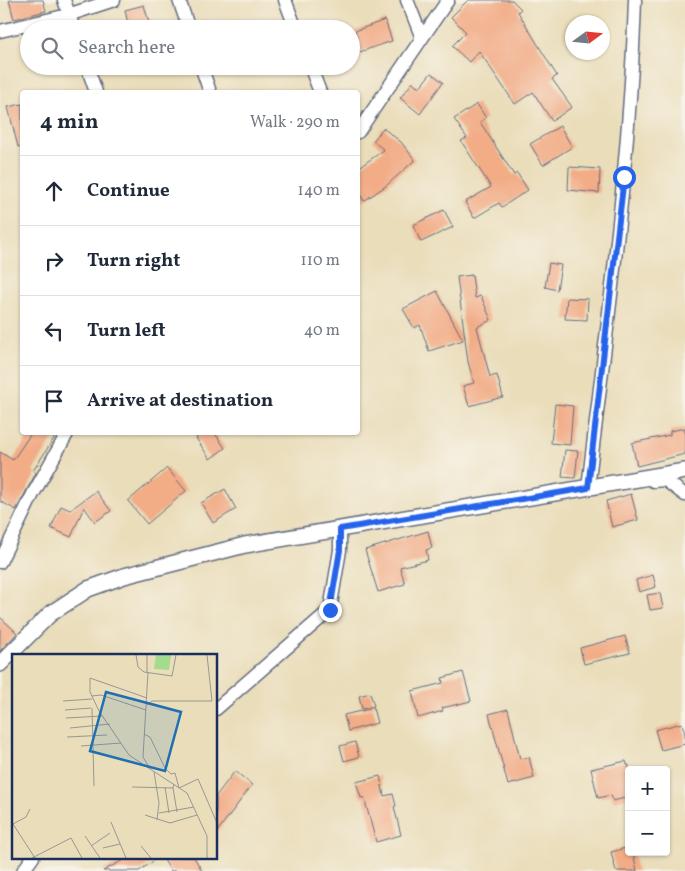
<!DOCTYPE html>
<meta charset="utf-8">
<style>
:root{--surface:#fff;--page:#f2f2f3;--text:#1f2937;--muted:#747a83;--line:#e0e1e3}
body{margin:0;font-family:Vollkorn,serif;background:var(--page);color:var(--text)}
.controls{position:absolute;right:15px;bottom:15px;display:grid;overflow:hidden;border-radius:5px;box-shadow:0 1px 4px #0004}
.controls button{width:45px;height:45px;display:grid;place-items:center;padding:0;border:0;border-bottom:1px solid var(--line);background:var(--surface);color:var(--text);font:25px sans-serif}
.compass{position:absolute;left:565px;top:15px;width:45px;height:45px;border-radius:50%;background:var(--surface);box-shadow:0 1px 4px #0004;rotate:75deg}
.stop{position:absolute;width:15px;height:15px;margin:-11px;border:4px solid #2563eb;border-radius:50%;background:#fff}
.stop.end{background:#2563eb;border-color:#fff;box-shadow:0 1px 5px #0008}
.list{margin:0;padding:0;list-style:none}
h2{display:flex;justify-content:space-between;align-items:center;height:65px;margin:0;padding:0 20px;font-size:21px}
h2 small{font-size:16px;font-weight:400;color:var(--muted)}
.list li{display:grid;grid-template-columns:32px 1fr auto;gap:15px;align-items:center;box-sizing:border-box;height:70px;padding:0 20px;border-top:1px solid var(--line)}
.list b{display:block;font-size:19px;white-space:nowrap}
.list em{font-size:16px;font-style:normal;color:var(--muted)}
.icon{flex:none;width:28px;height:28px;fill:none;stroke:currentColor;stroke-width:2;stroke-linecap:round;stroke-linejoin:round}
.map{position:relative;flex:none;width:685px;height:871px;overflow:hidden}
.search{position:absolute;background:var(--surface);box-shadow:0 1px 4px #0004;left:20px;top:20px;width:340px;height:55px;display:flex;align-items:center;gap:12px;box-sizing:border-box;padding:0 18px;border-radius:28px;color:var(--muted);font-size:19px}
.panel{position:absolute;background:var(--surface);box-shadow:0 1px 4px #0004;left:20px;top:90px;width:340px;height:345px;border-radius:5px}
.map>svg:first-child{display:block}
.building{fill:#f2ac86}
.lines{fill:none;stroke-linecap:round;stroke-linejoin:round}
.minor-casing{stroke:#636c7e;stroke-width:15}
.tertiary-casing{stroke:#636c7e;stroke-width:18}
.minor{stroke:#fff;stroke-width:12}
.tertiary{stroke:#fff;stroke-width:15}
.route{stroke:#2563eb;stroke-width:6}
.inset-road{fill:none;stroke:#979795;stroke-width:1}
.view{fill:#1f6fb2;fill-opacity:0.15;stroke:#1f6fb2;stroke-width:2.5}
.inset-edge{fill:none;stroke:#1b2f5e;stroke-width:2.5}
</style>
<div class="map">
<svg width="685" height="871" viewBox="0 0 685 871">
<rect width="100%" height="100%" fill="#f7f3e8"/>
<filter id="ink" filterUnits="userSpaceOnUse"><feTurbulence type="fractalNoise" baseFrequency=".02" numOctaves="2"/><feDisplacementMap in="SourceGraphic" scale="10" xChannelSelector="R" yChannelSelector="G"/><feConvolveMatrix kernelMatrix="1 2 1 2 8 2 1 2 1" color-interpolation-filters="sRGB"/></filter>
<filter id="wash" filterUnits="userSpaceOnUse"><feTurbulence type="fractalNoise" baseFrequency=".0096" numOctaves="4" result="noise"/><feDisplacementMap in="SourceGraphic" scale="20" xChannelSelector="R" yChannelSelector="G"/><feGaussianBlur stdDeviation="1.12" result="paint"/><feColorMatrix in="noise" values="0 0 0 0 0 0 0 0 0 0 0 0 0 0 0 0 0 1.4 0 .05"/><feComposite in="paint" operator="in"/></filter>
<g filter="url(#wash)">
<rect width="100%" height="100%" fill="#eaddba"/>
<g id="blocks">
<path class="building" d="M9 0H43L46 11 14 19Z
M468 0H512L521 9 518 12 557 76 552 79 572 107 552 121 533 92 515 104 479 51 469 62 452 46 466 32 451 17Z
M144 5 150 26 141 29H129L125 10Z
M385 20 392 41 351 55V39L357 38 355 31Z
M431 73 443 82 420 114 400 98 413 82 419 88Z
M22 104V146L18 147 8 107Z
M477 104 486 118 480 122 514 175 517 173 528 190 502 207 499 203 474 218 465 202 491 187 461 141 467 138 454 119Z
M560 126 572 147 543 165 530 144Z
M383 128 401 142 415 160 387 185 364 201 358 190V168L384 150 373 141Z
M569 167 600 169 599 193 568 190Z
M444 210 453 227 421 242 413 225Z
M549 263 561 265 557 290 545 287Z
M472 275 475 298 481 296 491 320 477 327 490 377 497 375 503 397 469 406 463 386 474 383 468 362 457 277Z
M437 291 463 340 429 351 420 325 414 328 403 309Z
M567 298 588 299 587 320 565 319Z
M555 404 573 406 570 445 551 443Z
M685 428V454L637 466 632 443 670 435V431Z
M32 432H58L33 471 36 473 16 510 0 501V452L13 460Z
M204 432H214L225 448 210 459 196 438Z
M565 450 578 451 575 478 562 477Z
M167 468 186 491 147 524 128 501Z
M225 489 236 509 213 523 201 503Z
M96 491 111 511 95 522 84 507 71 537 51 528 61 506 70 510Z
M631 494 638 520 612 527 606 501Z
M428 531 432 548 426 550 428 560 400 567 405 584 378 592 365 550Z
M653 575 656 587 639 592 636 580Z
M660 593 663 608 650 610 647 595Z
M0 617 17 633 0 651Z
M625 636 630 653 584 664 580 648Z
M463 672 471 701 442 708 443 711 418 718 412 691 443 683 442 678Z
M370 693 374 706 362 709 359 696Z
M373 708 377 723 348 731 344 715Z
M508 709 520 759 529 757 534 778 508 785 489 714Z
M682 723 685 734V744L661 750 655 730Z
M355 742 359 757 344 761 340 746Z
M626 761 627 765H629V797L613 801 611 795 598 798 591 769Z
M235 771 252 785 216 833V796Z
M380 776 384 796 393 794 396 806 394 807 401 835 376 842 364 797 361 798 356 782Z
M629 847V852H633L637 871H616L611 852Z
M129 857H159L139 871H103Z
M162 857H194L202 871H171Z"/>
</g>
</g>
<g filter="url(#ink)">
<use href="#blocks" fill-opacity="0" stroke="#636c7e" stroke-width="1"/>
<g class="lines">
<defs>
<path id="minor" d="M64 0 74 29
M179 0 189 29
M285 0 296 29
M407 0 422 38
M0 31 68 15 114 0
M87 66 96 92
M201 66 210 92
M310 66 320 92
M358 132 448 0
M653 481 665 480 685 495
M596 487 588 488C607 325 630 163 635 0
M0 562 33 494 68 432
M216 709 330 610 340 550V529
M23 871 33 857"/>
<path id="tertiary" d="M0 664 50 614 88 589 124 576 245 545 685 471"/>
</defs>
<use href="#minor" class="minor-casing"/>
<use href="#tertiary" class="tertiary-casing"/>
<use href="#minor" class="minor"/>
<use href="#tertiary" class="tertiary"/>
</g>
</g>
<g class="lines" filter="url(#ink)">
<path class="route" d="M330 610 340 550V529L588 488 624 177"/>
</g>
<g transform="translate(12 654)">
<rect width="205" height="205" fill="#eaddba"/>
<path d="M144 1H159L157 16 142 15Z" fill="#a4db8d"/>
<path class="inset-road" d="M124 1 126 13 132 18 160 22 164 1M135 18V1M136 18 131 103 138 115 175 139 195 182V204M80 42 89 41 134 56M135 44 78 24V38L87 57 117 101 138 115M51 47 80 45M135 51 140 47H200L195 1M80 54 82 132M53 56 79 54M54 64 90 62M58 74 98 70M132 80 138 83 153 114 159 120 163 119 167 134 186 125 205 169M55 83 95 81M69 92 109 89M142 118 147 149 145 166M120 133 161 134 162 130M153 133 157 159M161 134 165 158M18 155 14 163 1 170 23 204M147 159 182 153M133 161 158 169 185 161M99 168 114 204M73 182 88 204M79 192 98 179M129 192 139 204M91 194 108 190M20 204 59 184 70 204"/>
<path class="view" d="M94 38 169 58 153 117 78 97Z"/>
<rect width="205" height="205" class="inset-edge"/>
</g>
</svg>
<div class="controls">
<button>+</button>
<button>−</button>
</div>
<svg class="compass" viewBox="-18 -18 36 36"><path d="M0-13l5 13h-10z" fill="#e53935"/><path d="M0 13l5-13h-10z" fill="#747a83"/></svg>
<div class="stop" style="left:624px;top:177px"></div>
<div class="stop end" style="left:330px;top:610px"></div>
<div class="search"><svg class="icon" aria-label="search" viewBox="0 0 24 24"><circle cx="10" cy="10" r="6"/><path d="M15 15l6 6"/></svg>Search here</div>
<section class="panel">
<h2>4 min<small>Walk · 290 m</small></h2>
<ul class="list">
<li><svg class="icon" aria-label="ahead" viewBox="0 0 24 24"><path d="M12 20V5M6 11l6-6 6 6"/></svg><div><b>Continue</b></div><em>140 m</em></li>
<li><svg class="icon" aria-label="right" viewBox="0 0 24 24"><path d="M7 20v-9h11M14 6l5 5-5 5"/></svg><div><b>Turn right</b></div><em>110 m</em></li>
<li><svg class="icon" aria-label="left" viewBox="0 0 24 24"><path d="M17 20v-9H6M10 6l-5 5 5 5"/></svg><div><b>Turn left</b></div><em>40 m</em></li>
<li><svg class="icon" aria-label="arrive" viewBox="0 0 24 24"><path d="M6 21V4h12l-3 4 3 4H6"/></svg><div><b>Arrive at destination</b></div></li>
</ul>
</section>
</div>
